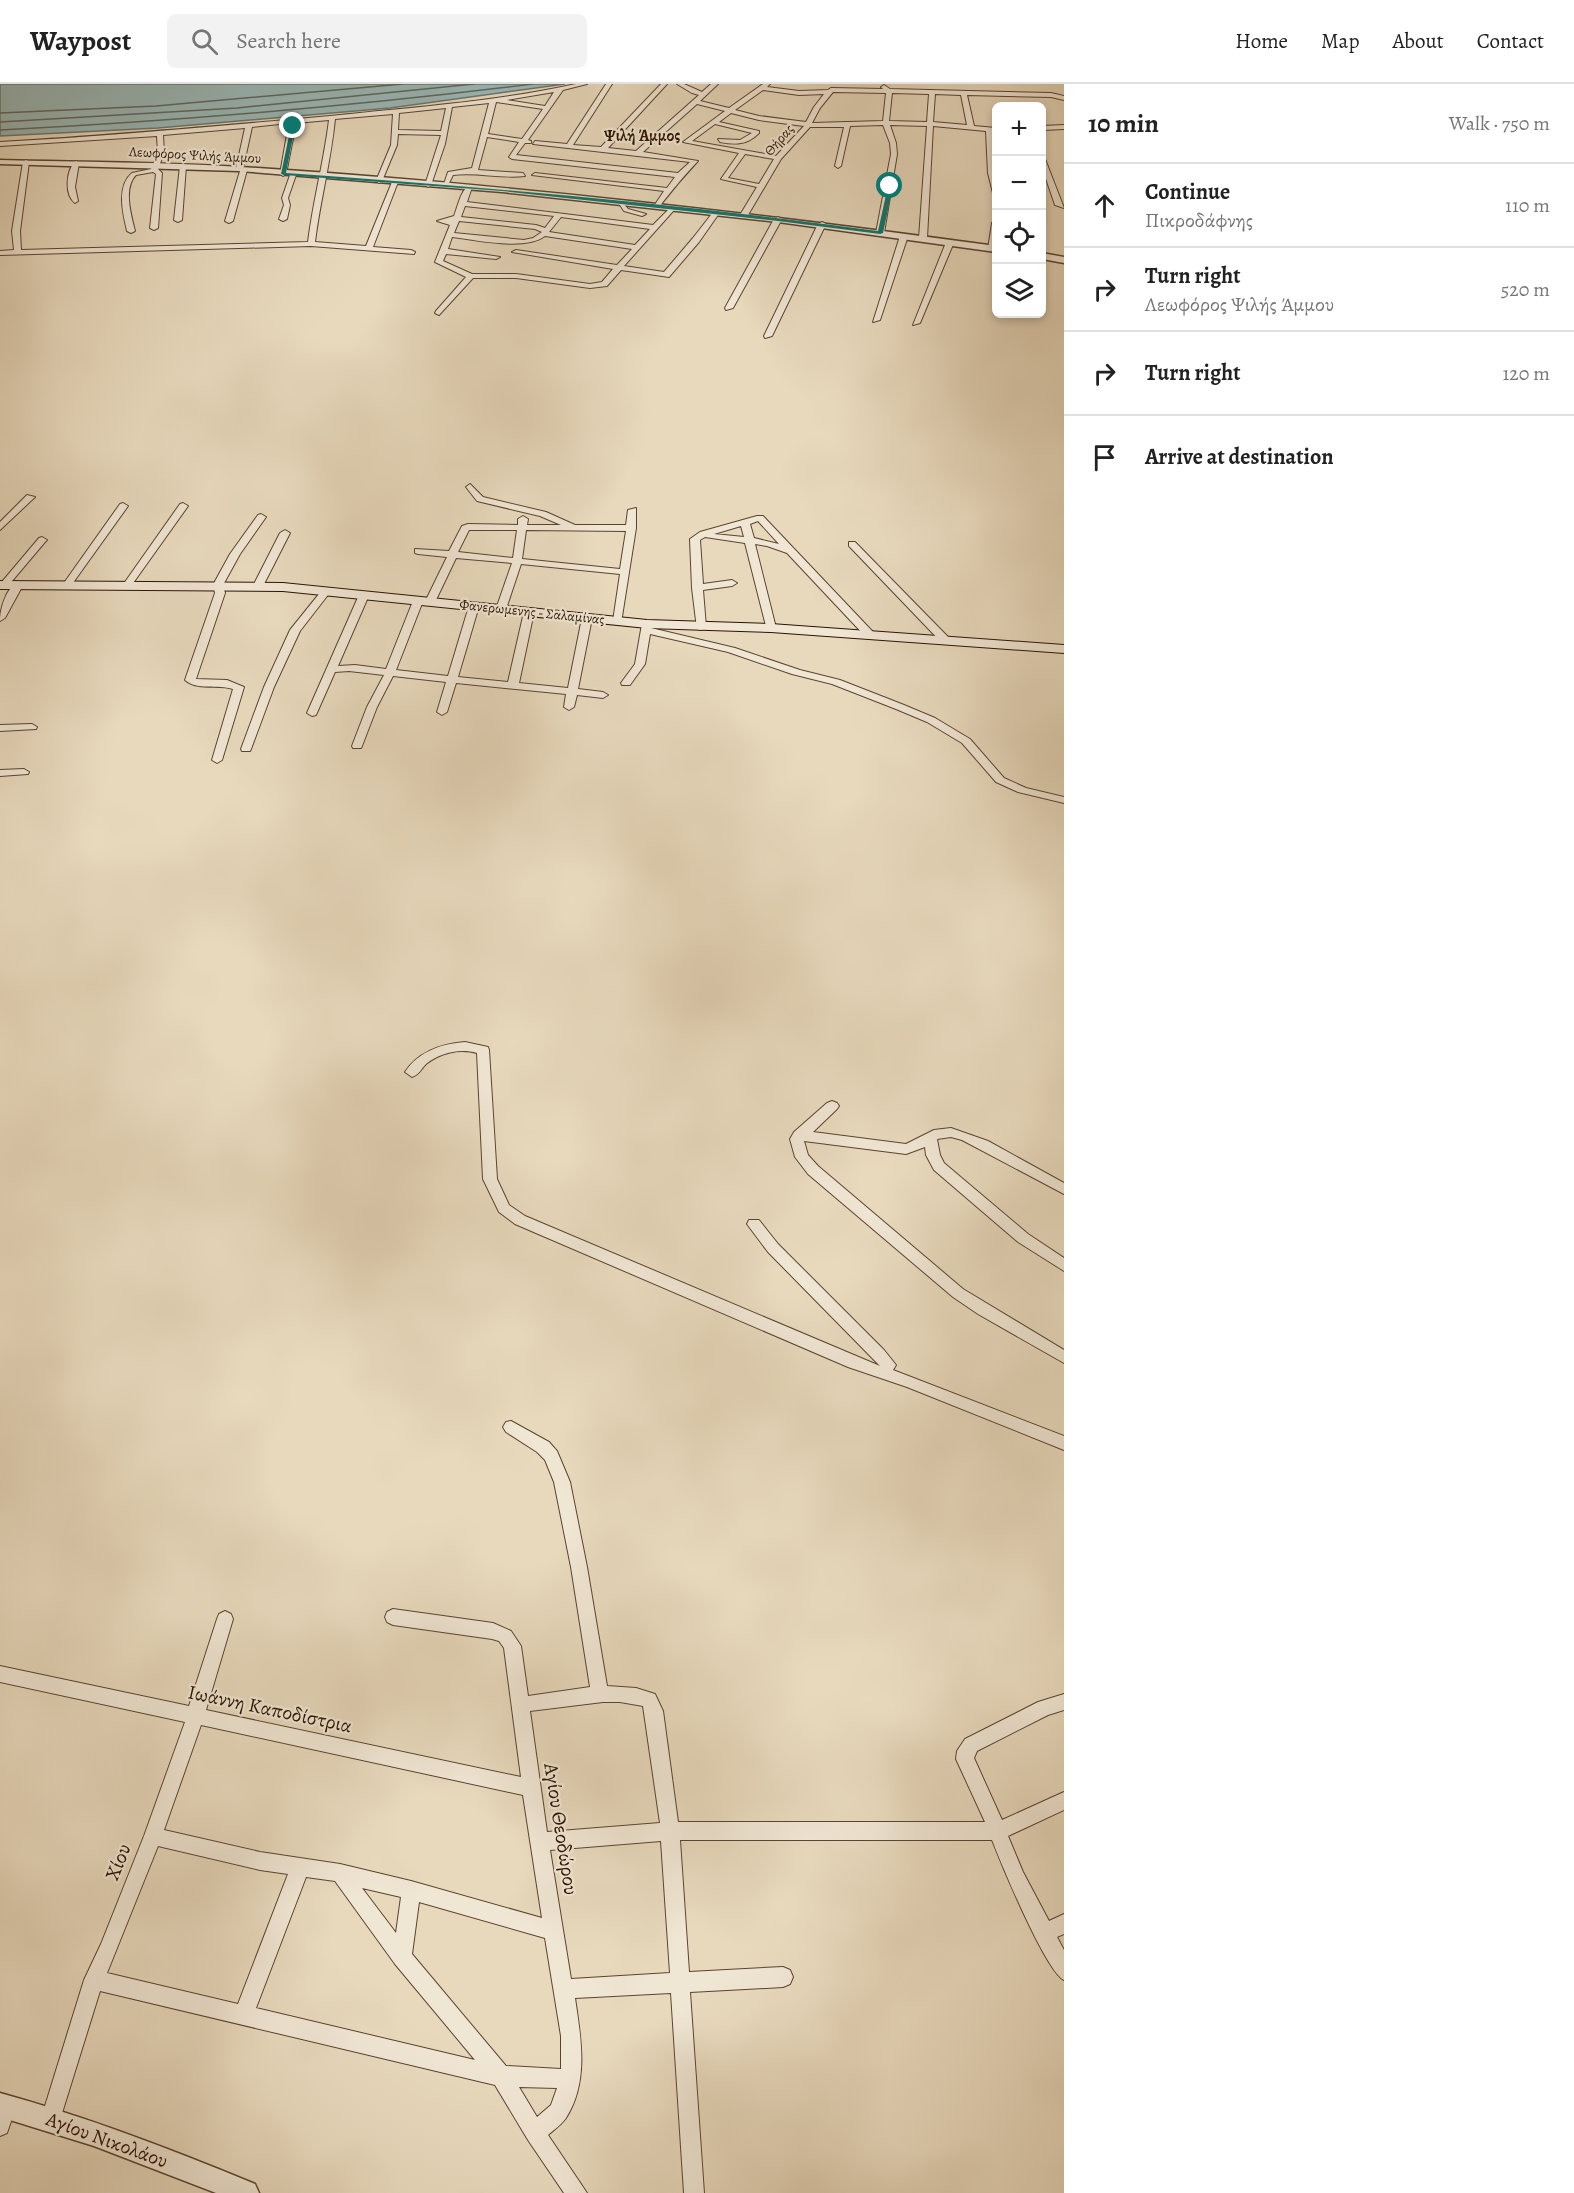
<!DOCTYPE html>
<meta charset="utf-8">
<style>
:root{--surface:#fff;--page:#f2f2f2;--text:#222;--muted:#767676;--line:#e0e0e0}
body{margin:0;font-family:Alegreya,serif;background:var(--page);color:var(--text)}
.controls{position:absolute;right:18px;top:18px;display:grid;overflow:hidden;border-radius:9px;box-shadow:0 3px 9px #0003}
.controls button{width:54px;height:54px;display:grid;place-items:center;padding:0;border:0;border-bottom:2px solid var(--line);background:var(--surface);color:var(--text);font:30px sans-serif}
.stop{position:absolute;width:18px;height:18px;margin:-14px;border:4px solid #0f766e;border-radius:50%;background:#fff}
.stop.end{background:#0f766e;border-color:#fff;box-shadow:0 2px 6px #0008}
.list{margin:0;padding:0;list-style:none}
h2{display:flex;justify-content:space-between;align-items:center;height:78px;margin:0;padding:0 24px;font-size:26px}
h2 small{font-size:20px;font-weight:400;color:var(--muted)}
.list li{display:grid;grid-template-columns:39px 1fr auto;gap:18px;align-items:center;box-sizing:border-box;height:84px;padding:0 24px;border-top:2px solid var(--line)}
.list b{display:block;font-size:22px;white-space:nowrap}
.list p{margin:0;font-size:20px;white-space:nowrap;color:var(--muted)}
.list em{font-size:20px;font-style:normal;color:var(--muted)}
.icon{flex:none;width:33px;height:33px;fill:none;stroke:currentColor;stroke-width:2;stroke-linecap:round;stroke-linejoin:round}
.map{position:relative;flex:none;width:1064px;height:2109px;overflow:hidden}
header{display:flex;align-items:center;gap:36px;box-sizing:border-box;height:84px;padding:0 30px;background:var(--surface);border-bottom:2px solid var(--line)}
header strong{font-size:28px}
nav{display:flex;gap:33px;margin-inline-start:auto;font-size:21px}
.search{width:420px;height:54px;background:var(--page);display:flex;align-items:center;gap:15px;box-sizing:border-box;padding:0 21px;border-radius:9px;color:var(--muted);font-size:22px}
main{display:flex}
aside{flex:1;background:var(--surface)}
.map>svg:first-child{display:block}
.water{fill:#99b9b9;stroke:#6d776f;stroke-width:1.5}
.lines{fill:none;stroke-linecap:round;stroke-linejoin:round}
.shore{stroke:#62665c;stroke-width:1.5}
.minor-casing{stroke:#5b442f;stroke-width:2}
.tertiary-casing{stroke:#5b442f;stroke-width:3}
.secondary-casing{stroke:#2c1300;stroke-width:2}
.minor{fill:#f0e6d4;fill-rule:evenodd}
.tertiary{fill:#f0e6d4;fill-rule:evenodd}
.secondary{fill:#f0e6d4;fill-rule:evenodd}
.route{fill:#0f766e}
.labels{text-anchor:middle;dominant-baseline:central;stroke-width:4.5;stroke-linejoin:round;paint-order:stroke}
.far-street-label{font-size:14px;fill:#2c1300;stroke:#f0e6d4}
.far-quarter-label{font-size:16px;font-weight:bold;fill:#2c1300;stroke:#f0e6d4}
.near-street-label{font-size:20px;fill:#2c1300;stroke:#f0e6d4}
</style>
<header>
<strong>Waypost</strong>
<div class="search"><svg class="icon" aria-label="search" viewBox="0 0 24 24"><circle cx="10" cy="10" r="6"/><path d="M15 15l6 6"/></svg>Search here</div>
<nav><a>Home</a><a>Map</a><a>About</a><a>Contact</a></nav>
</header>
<main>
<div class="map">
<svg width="1064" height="2109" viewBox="0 0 1064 2109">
<rect width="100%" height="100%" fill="#e8d9bd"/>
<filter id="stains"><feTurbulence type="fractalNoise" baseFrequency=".00333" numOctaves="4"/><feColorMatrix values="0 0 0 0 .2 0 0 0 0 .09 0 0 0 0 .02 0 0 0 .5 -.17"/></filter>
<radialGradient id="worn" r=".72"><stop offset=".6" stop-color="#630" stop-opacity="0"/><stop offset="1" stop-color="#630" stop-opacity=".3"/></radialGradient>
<path class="water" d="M0 0H565L390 24 158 44 0 52Z"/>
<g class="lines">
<path class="shore" d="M0 29 156 22 403 0
M0 38 237 24 474 0
M0 46C178 37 356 22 533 0"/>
<defs>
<path id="minor" d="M576 0H587L563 6 528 56 531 57V59H525L516 71 678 89 690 78 533 60 535 57 567 60 606 0H612L573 61 601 63 661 0H667L608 64 636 67 699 11 692 9 677 0H684L702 8 711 0H718L700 17 729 24 763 0H770L767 3 799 7 828 6 831 4 883 5 881 3 884 1 890 5 1051 9 1064 12V16L1051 13 967 11 974 42 996 44V48H992L996 111 993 109 988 89 986 47 933 42 927 154 923 156 919 154 927 42 890 41 896 59 897 70 884 149 880 151 876 149 891 70 890 59 883 41 850 42 841 82 838 84 835 82 844 43H810L781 75 748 131 744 133 740 131 757 103 721 95 739 69 683 58 725 27 697 20 643 68 698 77C683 93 672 106 659 123L654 122 664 107 532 91 535 89 667 104 675 93 512 75 509 73 519 58 487 53 478 86 523 89 525 92C501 95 477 88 453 91L447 103H443L448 88 472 84 489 19 452 23 445 60 431 101 428 103 425 101 441 51 398 50 397 61 382 97 379 99 376 97 391 61 393 30 335 35C331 77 320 117 315 158L366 162 392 98 395 96 398 98 373 163 411 166 415 168 414 170 311 162 0 171V167L14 166 12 147 23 78 26 76 29 78 20 147 21 166 308 158C313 117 324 77 329 36L296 39 286 90 283 92 280 90 289 39 252 43 243 84 247 86 233 137 229 139 225 137 240 87 236 85 245 44 163 51 164 69 158 85 162 89 158 144 154 146 150 144 156 90 153 88 136 91C123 104 131 131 135 147L131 149 127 147C123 130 116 102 132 89L151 85 158 69 157 52 0 62V58C110 52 220 42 330 32 414 23 493 18 576 0ZM763 6 799 11 824 10 814 23 806 38 759 32 735 26ZM554 8 545 22 507 16ZM833 8 886 9 883 37 812 39 820 24ZM892 9 929 10 927 38 889 37ZM935 10 961 11 967 41 933 38ZM496 18 543 25 522 55 488 50ZM446 24 441 47 398 46 399 29ZM731 29 759 36 804 42 776 72 692 57 715 40 752 49 740 56 718 55 720 58C736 61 747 61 759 49V47L719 38ZM745 70 774 75 759 100 728 94Z
M1064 41V45L1042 46V42Z
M1042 73 1045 75 1064 124 1055 121 1042 83Z
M76 77 79 79 75 103 78 117 75 119C64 111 66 85 76 77Z
M183 80 186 82 182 136 178 138 174 136 180 82Z
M293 89 296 91 288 114 290 121 287 135 283 137 279 135 284 121 282 114 290 91Z
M469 101 472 103 467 118 653 141 671 123H675V125L624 182 664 188 693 154 714 127 720 128 699 158 669 193 621 186 607 202 590 204 516 194H473L439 231 435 229 436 227 466 193 435 178 450 141 437 137 454 132C458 122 460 108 469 101ZM465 122 554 132 545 144 536 141 461 133ZM561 133 650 145 635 161 549 148ZM459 137 535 145 542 148 533 154 524 156 454 149ZM545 152 632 165 617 181 516 166 512 168 613 185 602 198 590 200 516 190H472L443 177 446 170 496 175 500 173 448 165 452 153C477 156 525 167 545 152Z
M618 118H622L628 125 646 130 642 132 624 127Z
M778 133 782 135 733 224 726 226 725 224 774 135Z
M996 137V165L992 167 988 165 992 139Z
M822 138 826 140 772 252 765 254 764 252 818 140Z
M904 150 908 152 880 236 873 238 900 152Z
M947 156 954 158 920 239 913 241Z
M470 400 483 413 546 428 575 441H626L628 426 636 424V444L621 539 613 537 620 490 521 480 506 525 501 528 496 525 512 479 456 474 435 518 427 520 425 518 447 473 418 470 415 469V465L449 467 462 442 468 440 518 441V435L523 432 528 435 527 441H561L540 432 477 417 466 403ZM469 446H517L513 474 458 468ZM526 446 626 447 620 485 522 475Z
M27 411 35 413 0 446V438Z
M123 419 128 422 70 503H64V499L120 420Z
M183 419 188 422 131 502H125V498L180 420Z
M261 430 266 433 240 470 223 501 225 509 196 595 227 596 244 603 222 676 217 679 212 676 233 605C218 600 197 607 185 596L215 509 213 501 230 470 258 431Z
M757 432H763L873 548V552H865L787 469 767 462 755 460 776 544 771 547 767 546 745 459 705 453 700 456 703 500 732 496 737 499 732 502 703 506 706 543 701 546 697 545 692 504 690 455 700 448ZM758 437 779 460 754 454 750 440ZM741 442 744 453 714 450Z
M285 446 290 449 263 502 255 504 253 502 280 449Z
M42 453 47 456 45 458 7 503H1V499L39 454Z
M849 458H855L951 556V560H943L849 462Z
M18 498 23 501 5 534 0 537C0 525 6 504 18 498Z
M326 504 331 507 300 547 274 603 251 665 250 667H242L241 665 264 603 290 546 323 505Z
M364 508 369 511 338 582 355 581 386 585 413 517 418 514 423 517 396 586 448 592 469 522 474 519 479 522 458 593 508 598 524 528 529 525 534 528 519 599 568 604 582 534 587 531 592 534 578 605 603 608 608 611 603 614 577 611 574 623 569 626 564 623 566 610 456 599 447 628 442 631 437 628 446 598 393 592 377 623 362 662 361 664H353L352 662 367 623 384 591 349 587 335 588 316 631 312 632 307 629 359 511Z
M647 537 652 540 651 544 735 564 800 586 840 596 904 621 935 634 970 655 1004 694 1026 704 1064 713V719L1018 708 996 698 962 659 927 638 896 625 832 600 792 590 728 568 650 550 645 580 630 601H622L621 599 635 580 642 540Z
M32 640 37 643 36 645 0 647V641Z
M24 685 29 688 28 690 0 692V686Z
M465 958 488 963 489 966 497 1095 509 1121 525 1132 880 1282 768 1168 747 1140 749 1136H759L778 1160 884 1266 896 1281 893 1286 1064 1352V1366L907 1303 848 1283 515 1140 499 1128 483 1095 477 969C459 964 440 969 426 980 421 985 419 991 412 993L405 988C419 967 441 960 465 958Z
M832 1017 837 1019 839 1022 837 1025 813 1048 906 1060 934 1046 951 1044 988 1057 1064 1099V1110L962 1056 951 1053 937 1055 940 1071 944 1079 1028 1150 1064 1174V1187L1018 1158 934 1086 926 1071 925 1063 906 1070 804 1057 808 1071 818 1082 963 1205 1064 1266V1279L978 1230 953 1213 808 1090 795 1073 790 1055 794 1048 827 1019Z
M511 1337 549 1358 557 1367 570 1398 587 1483 607 1602 636 1604 655 1610 663 1627 678 1738H985L956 1675 957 1667 965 1655 1038 1618 1064 1610V1626L1048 1631 977 1667 974 1674 1002 1736 1064 1708V1726L1008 1752 1023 1788 1049 1837 1064 1830V1850L1057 1853 1064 1866V1896C1046 1888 1001 1779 992 1756H680L689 1888 783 1883 790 1886 793 1893 790 1900 783 1903 690 1908 704 2109H684L671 1909 575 1914C581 1954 589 1998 566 2034 562 2040 554 2046 548 2051L587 2109H564L528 2056 495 2001 100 1907 58 2042 51 2045 44 2042 41 2035 84 1896 101 1860 144 1752 185 1638 0 1598V1582L189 1622 217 1535 219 1530 225 1527 231 1530 233 1535 206 1626 521 1693 504 1564 499 1557 492 1555 393 1541 387 1538 385 1533 387 1528 393 1525 493 1539 511 1547 521 1562 528 1612 590 1603 571 1483 554 1398 545 1376 537 1368 506 1348 503 1343 506 1338ZM603 1618H620L643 1622 660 1739 547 1748 530 1627ZM201 1641 523 1711 542 1834 411 1797 340 1780 260 1768 164 1746ZM661 1757 670 1889 571 1895 550 1766ZM158 1762 260 1786 288 1790 238 1920 107 1889ZM306 1793 335 1797 395 1880 475 1976 256 1924ZM362 1804 401 1813 396 1849ZM419 1818 545 1854 561 1952V1985L506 1982 412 1870ZM519 2003 557 2004 551 2021 537 2033Z
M6 2013 13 2016 16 2023 7 2049 0 2052V2015Z"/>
<path id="tertiary" d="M0 76C80 78 161 78 241 83 494 99 745 128 996 162V168L778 138 502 108 239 87 0 80Z
M1042 169 1064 173V179L1042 175Z
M0 2009C87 2033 171 2065 255 2100L259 2109H216L94 2062 0 2033Z"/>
<path id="secondary" d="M0 497 283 499 647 536 771 540 1064 561V569L771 548 647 544 283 507 0 505Z"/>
</defs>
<use href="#minor" class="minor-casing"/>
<use href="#tertiary" class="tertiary-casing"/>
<use href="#secondary" class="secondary-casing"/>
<use href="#minor" class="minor"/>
<use href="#tertiary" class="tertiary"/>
<use href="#secondary" class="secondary"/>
</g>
<path class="route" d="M293 41 295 42 286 89C484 103 681 120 878 147L888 102H893L883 149 880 150 778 137 502 107 284 91 281 90 291 42Z"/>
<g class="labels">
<g class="far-street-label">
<text transform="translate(779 56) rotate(-49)">Θήρας</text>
<text transform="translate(195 71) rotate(3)">Λεωφόρος Ψιλής Άμμου</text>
<text transform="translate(532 528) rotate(6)">Φανερωμενης - Σαλαμίνας</text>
</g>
<g class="far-quarter-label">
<text x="642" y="52">Ψιλή Άμμος</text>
</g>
<g class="near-street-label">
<text transform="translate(270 1625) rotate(12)">Ιωάννη Καποδίστρια</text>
<text transform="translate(561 1745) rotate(81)">Αγίου Θεοδώρου</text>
<text transform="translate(118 1778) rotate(-68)">Χίου</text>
<text transform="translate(107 2056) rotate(20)">Αγίου Νικολάου</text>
</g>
</g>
<rect width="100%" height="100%" filter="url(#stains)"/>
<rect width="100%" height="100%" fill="url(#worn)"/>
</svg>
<div class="controls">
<button>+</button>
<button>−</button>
<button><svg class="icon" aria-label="locate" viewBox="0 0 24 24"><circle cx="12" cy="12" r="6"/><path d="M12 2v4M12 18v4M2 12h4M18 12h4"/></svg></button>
<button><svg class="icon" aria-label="layers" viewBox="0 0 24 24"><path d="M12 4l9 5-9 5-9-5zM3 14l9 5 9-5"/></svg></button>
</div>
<div class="stop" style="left:890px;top:102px"></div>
<div class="stop end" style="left:293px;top:42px"></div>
</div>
<aside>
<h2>10 min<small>Walk · 750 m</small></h2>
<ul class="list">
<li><svg class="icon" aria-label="ahead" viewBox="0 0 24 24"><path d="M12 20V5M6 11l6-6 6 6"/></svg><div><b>Continue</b><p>Πικροδάφνης</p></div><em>110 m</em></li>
<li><svg class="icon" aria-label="right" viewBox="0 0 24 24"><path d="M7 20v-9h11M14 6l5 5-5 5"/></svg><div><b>Turn right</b><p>Λεωφόρος Ψιλής Άμμου</p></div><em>520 m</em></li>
<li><svg class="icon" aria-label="right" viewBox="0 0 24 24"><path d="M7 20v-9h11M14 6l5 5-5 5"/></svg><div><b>Turn right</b></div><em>120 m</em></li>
<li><svg class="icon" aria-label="arrive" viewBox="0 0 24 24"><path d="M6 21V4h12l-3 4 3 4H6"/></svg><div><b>Arrive at destination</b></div></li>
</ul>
</aside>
</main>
